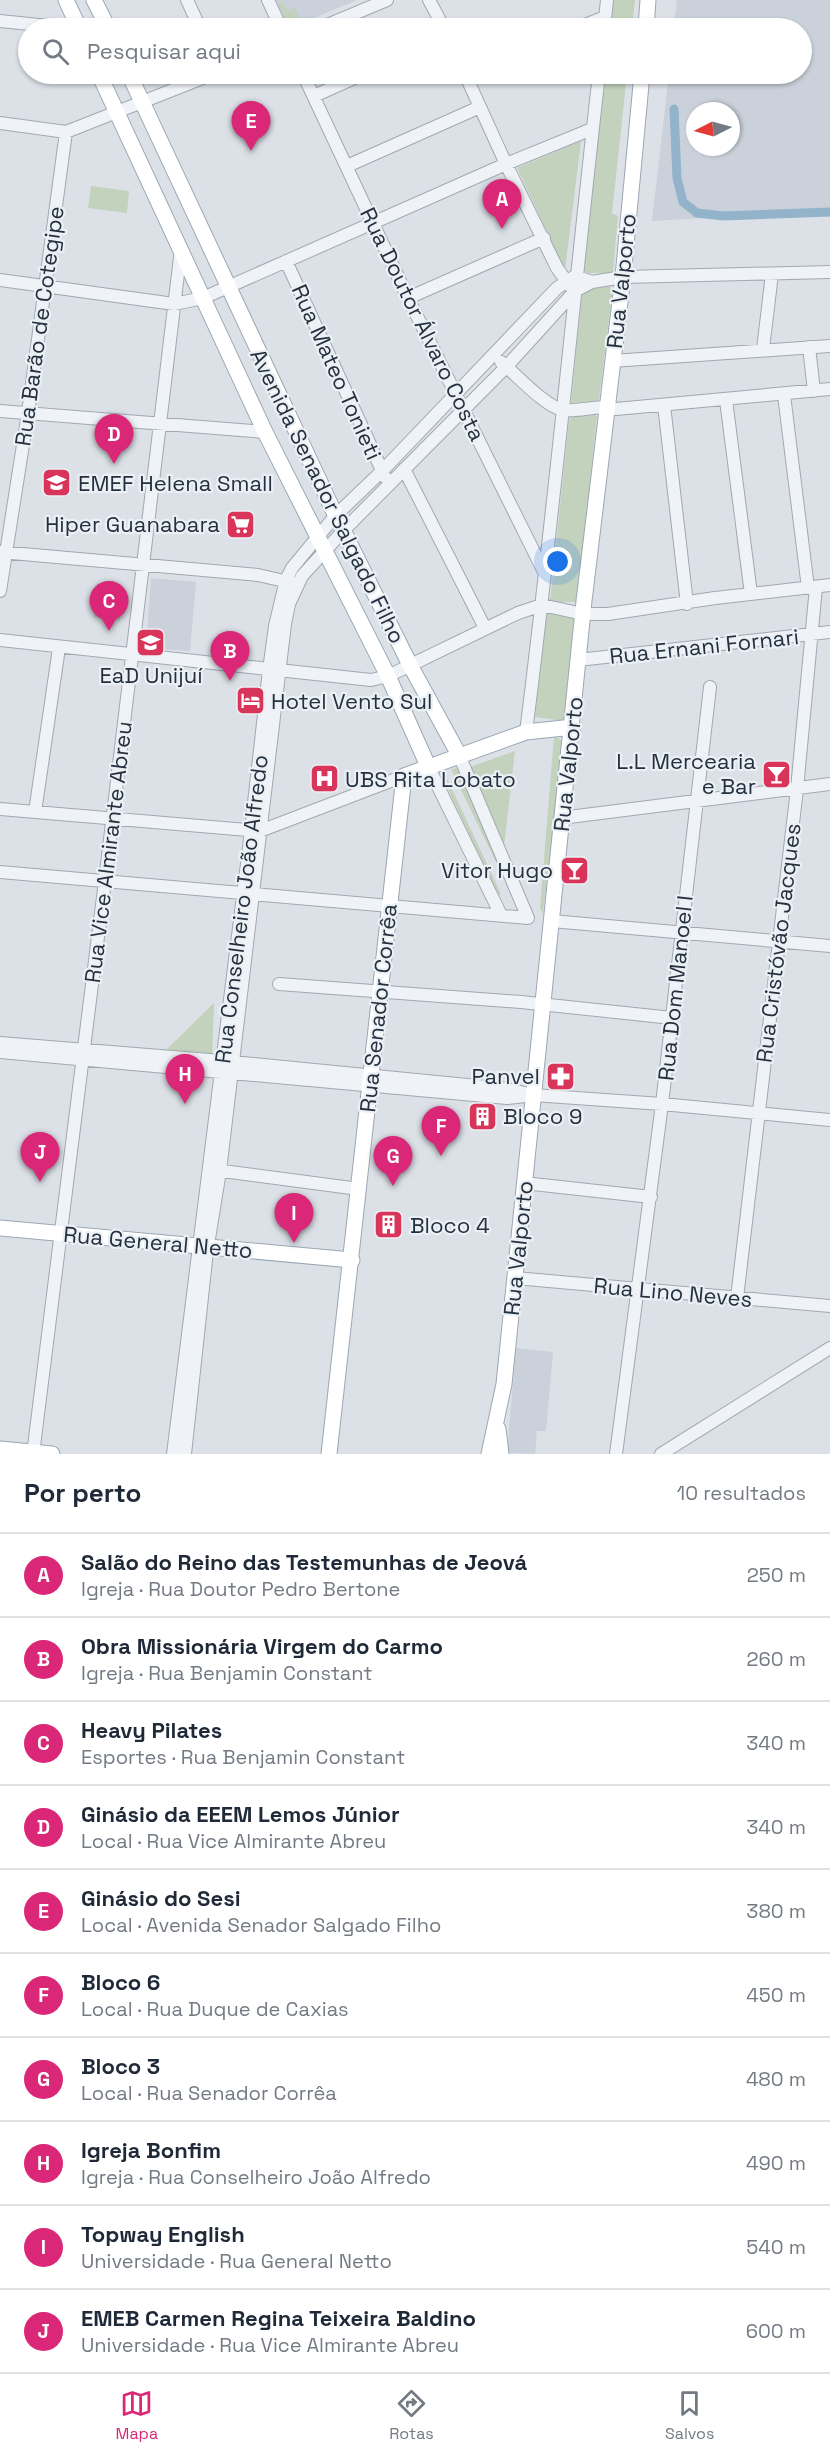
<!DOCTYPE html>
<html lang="pt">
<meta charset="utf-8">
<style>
:root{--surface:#fff;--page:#f6f6f7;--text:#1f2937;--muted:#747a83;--line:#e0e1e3;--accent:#db2777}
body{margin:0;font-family:"Space Grotesk",sans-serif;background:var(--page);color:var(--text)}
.compass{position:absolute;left:686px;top:102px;width:54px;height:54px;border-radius:50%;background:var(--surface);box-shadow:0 2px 4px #0004;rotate:264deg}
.you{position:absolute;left:558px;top:562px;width:21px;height:21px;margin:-15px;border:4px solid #fff;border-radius:50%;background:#1a73e8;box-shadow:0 0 0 9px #1a73e833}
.badge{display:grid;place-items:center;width:39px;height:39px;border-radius:50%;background:var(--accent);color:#fff;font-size:20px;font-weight:700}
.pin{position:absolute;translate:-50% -50px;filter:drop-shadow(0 2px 3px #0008)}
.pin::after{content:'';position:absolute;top:32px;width:21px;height:18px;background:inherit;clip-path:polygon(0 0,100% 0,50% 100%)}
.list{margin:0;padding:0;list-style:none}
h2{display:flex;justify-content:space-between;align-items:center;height:78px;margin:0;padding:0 24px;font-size:26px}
h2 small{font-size:20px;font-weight:400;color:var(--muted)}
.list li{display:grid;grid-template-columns:39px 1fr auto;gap:18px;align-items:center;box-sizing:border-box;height:84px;padding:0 24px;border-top:2px solid var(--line)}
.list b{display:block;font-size:22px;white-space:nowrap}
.list p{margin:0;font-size:20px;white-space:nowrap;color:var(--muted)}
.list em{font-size:20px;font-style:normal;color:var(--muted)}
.icon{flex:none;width:33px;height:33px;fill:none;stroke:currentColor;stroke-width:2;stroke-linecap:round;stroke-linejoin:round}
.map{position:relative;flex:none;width:830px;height:1454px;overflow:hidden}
.search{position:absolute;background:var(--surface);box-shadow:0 2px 4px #0004;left:18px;right:18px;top:18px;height:66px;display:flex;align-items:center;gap:15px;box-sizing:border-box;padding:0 21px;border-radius:33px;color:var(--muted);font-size:22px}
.sheet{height:918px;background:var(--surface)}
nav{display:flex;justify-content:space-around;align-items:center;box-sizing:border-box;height:84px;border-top:2px solid var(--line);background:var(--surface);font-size:16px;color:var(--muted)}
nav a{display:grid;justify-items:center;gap:3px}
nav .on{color:var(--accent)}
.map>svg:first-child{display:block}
.built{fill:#cad1da;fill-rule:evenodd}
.green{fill:#c3d2bc}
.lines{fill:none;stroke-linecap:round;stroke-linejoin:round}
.canal{stroke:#93b3cb;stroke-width:9}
.minor-casing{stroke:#a1a8b1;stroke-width:14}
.major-casing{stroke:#9aa7b4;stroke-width:17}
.minor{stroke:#eff2f6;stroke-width:12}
.major{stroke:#fff;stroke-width:15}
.labels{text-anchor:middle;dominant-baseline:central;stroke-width:4.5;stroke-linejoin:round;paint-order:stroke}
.street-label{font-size:22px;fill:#24303f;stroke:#ebf0f5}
.poi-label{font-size:22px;fill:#24303f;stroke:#ebf0f5;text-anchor:start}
</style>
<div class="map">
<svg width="830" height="1454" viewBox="0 0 830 1454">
<rect width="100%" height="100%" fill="#dce1e7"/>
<path class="built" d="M276 0H357L290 28Z
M677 0H830V211L652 221 669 74H802V28H674ZM695 111H731V147H695Z
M151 578 196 582 190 651 146 648Z
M96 598 122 601 120 620 94 617Z
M516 1348 553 1352 546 1431H537L535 1454 507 1453Z"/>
<path class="green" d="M611 0H635L632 28H608Z
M283 2 288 11 295 8 302 24 289 28 278 4Z
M603 74H627L612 213 618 216 613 273H580Z
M581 141 565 270 517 168Z
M91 186 129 191 127 213 88 208Z
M606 285 613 288 599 399 596 403 571 404 582 295 584 291Z
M594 415 597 416 577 602H550L569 421 571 417Z
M547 613 574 618 564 721 535 717Z
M554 736 563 741 543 914 540 908Z
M515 751 504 846 470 767Z
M458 768 508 881 507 885 451 769Z
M444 772 501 894 498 895 440 773Z
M214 1003 212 1058 164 1052Z"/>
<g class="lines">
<path class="canal" d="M674 109 677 178 683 202 697 213 723 216 830 212"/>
<defs>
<path id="minor" d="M187 0 200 28
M268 0 281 28
M429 0 444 28
M0 21 68 28
M320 28 387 0
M577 28 605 17
M604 28 607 0
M303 74 408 298 545 574
M465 74 506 164 557 268 570 286
M314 96 363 74
M0 123 66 132 213 74
M347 166 480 107
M286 261 385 477
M0 280 174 304 203 298 506 164 592 129
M408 298 544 238
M809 347 814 391
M763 349 772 274
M612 361 830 346
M501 362C516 374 546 408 564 410 582 412 598 404 616 409L830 389
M784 395 808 588
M726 400 751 594
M664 405 687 604
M0 411 265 432
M404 469 485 628
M0 552 258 575 293 583
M0 591 28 413 66 132
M0 640 371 680 388 676 518 613 542 605 583 614H608L715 598 830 585
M578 660 830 632
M526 732C554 513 574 293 599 74
M428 766 501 915
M0 809 260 831 404 776
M35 812 59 648
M561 818 830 784
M0 872 528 918 459 755
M552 921 830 946
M279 984 521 1002 672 1018
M0 1043 222 1061 508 1089 533 1095 662 1104 830 1120
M0 1052 507 1098 526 1096
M215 1170 359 1189
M524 1183 651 1197
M515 1278 830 1306
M737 1298 797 789 816 587
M33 1454 105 881 181 249
M173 1454 248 856 269 670 275 626 286 580 292 568 335 516 382 471 557 288 575 276 592 282
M185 1454 207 1251 220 1171 285 624 289 604 302 576 344 530 507 366 575 291 592 282 623 277 830 272
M616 1454 662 1104 710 687
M661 1454 830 1348"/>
<path id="major" d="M66 0 79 28
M94 0 108 28
M646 28 648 0
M99 74 265 432 388 676 428 766
M129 74 333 510 410 665 459 755
M0 1228 352 1260
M498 1429 501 1454
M0 1449 52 1454
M329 1454 404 776 526 732 573 727
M489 1454 504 1384 584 601 623 277 642 74"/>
</defs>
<use href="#minor" class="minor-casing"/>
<use href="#major" class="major-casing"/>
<use href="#minor" class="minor"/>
<use href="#major" class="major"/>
</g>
<defs>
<symbol id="university-square" viewBox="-11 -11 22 22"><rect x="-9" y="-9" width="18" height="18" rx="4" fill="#d9355a" stroke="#ebf0f5"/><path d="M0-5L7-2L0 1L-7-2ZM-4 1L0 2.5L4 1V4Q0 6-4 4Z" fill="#fff"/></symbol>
<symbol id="supermarket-square" viewBox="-11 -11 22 22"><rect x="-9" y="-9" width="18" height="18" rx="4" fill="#d9355a" stroke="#ebf0f5"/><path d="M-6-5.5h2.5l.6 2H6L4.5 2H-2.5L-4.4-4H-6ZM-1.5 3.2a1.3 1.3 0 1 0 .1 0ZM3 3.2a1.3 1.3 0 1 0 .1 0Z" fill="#fff"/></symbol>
<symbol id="hotel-square" viewBox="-11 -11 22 22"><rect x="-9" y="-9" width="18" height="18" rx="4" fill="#d9355a" stroke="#ebf0f5"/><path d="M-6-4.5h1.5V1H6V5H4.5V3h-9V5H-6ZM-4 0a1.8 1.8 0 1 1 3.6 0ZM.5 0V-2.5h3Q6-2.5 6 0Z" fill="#fff"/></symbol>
<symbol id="bar-square" viewBox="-11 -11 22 22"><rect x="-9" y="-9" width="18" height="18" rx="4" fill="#d9355a" stroke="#ebf0f5"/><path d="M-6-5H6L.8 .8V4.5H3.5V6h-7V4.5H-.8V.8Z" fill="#fff"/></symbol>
<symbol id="hospital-square" viewBox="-11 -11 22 22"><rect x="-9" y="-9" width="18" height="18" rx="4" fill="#d9355a" stroke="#ebf0f5"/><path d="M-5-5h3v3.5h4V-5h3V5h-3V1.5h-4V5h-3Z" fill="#fff"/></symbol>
<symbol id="pharmacy-square" viewBox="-11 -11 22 22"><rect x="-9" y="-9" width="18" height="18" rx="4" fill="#d9355a" stroke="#ebf0f5"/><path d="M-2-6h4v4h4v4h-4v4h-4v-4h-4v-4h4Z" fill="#fff"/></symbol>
<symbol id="building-square" viewBox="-11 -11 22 22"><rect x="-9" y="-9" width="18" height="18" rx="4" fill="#d9355a" stroke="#ebf0f5"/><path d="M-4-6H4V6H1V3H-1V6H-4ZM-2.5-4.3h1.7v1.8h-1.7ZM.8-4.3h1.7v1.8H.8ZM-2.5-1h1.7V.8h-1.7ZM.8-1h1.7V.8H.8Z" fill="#fff"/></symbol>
</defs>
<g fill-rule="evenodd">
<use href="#university-square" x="40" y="466" width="33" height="33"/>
<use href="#supermarket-square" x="224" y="508" width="33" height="33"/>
<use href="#university-square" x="134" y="626" width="33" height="33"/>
<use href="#hotel-square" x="234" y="684" width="33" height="33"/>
<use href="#bar-square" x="760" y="758" width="33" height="33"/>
<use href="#hospital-square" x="308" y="762" width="33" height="33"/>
<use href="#bar-square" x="558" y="854" width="33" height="33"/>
<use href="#pharmacy-square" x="544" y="1060" width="33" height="33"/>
<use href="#building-square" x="466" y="1100" width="33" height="33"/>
<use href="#building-square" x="372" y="1208" width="33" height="33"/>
</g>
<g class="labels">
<g class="street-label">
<text transform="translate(621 281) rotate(-84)">Rua Valporto</text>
<text transform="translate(423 324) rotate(64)">Rua Doutor Álvaro Costa</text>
<text transform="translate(39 326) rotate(-82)">Rua Barão de Cotegipe</text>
<text transform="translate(337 372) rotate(66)">Rua Mateo Tonieti</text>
<text transform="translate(328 496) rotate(64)">Avenida Senador Salgado Filho</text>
<text transform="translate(704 646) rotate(-6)">Rua Ernani Fornari</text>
<text transform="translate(568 764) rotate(-84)">Rua Valporto</text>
<text transform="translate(108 852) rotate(-83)">Rua Vice Almirante Abreu</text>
<text transform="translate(241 909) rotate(-83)">Rua Conselheiro João Alfredo</text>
<text transform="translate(778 943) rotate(-83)">Rua Cristóvão Jacques</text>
<text transform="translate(675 988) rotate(-84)">Rua Dom Manoel I</text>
<text transform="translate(378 1008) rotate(-84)">Rua Senador Corrêa</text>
<text transform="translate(158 1242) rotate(5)">Rua General Netto</text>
<text transform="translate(518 1248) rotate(-84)">Rua Valporto</text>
<text transform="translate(673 1292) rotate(5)">Rua Lino Neves</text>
</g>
<g class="poi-label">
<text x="78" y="483">EMEF Helena Small</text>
<text x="220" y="524" text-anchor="end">Hiper Guanabara</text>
<text x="151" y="675" text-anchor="middle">EaD Unijuí</text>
<text x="271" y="701">Hotel Vento Sul</text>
<text x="756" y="761" text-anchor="end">L.L Mercearia<tspan x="756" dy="25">e Bar</tspan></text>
<text x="345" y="779">UBS Rita Lobato</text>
<text x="553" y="870" text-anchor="end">Vitor Hugo</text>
<text x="540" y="1076" text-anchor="end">Panvel</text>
<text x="503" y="1116">Bloco 9</text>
<text x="410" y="1225">Bloco 4</text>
</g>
</g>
</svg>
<svg class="compass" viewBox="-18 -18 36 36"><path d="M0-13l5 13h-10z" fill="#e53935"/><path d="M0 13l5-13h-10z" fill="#747a83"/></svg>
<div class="you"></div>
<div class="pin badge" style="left:502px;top:229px">A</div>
<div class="pin badge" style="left:230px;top:681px">B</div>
<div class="pin badge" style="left:109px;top:631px">C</div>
<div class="pin badge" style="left:114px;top:464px">D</div>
<div class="pin badge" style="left:251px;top:151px">E</div>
<div class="pin badge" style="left:441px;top:1156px">F</div>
<div class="pin badge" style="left:393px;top:1186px">G</div>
<div class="pin badge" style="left:185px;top:1104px">H</div>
<div class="pin badge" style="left:294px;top:1243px">I</div>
<div class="pin badge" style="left:40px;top:1182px">J</div>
<div class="search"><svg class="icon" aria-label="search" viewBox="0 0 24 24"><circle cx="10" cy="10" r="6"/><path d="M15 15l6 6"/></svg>Pesquisar aqui</div>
</div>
<section class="sheet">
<h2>Por perto<small>10 resultados</small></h2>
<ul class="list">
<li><span class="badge">A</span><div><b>Salão do Reino das Testemunhas de Jeová</b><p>Igreja · Rua Doutor Pedro Bertone</p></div><em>250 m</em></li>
<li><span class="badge">B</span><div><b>Obra Missionária Virgem do Carmo</b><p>Igreja · Rua Benjamin Constant</p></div><em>260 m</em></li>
<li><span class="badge">C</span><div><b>Heavy Pilates</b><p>Esportes · Rua Benjamin Constant</p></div><em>340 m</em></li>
<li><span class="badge">D</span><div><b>Ginásio da EEEM Lemos Júnior</b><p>Local · Rua Vice Almirante Abreu</p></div><em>340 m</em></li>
<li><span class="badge">E</span><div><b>Ginásio do Sesi</b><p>Local · Avenida Senador Salgado Filho</p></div><em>380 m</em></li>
<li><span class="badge">F</span><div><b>Bloco 6</b><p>Local · Rua Duque de Caxias</p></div><em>450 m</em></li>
<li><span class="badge">G</span><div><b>Bloco 3</b><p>Local · Rua Senador Corrêa</p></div><em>480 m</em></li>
<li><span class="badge">H</span><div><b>Igreja Bonfim</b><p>Igreja · Rua Conselheiro João Alfredo</p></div><em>490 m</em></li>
<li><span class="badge">I</span><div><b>Topway English</b><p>Universidade · Rua General Netto</p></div><em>540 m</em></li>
<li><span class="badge">J</span><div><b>EMEB Carmen Regina Teixeira Baldino</b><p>Universidade · Rua Vice Almirante Abreu</p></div><em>600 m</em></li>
</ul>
</section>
<nav>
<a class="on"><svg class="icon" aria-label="map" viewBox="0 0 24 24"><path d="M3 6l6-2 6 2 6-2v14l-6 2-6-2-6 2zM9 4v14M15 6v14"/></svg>Mapa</a>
<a><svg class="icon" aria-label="directions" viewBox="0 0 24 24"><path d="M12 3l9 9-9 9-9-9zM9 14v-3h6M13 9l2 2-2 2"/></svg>Rotas</a>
<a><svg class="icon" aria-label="saved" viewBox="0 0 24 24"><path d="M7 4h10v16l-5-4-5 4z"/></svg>Salvos</a>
</nav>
